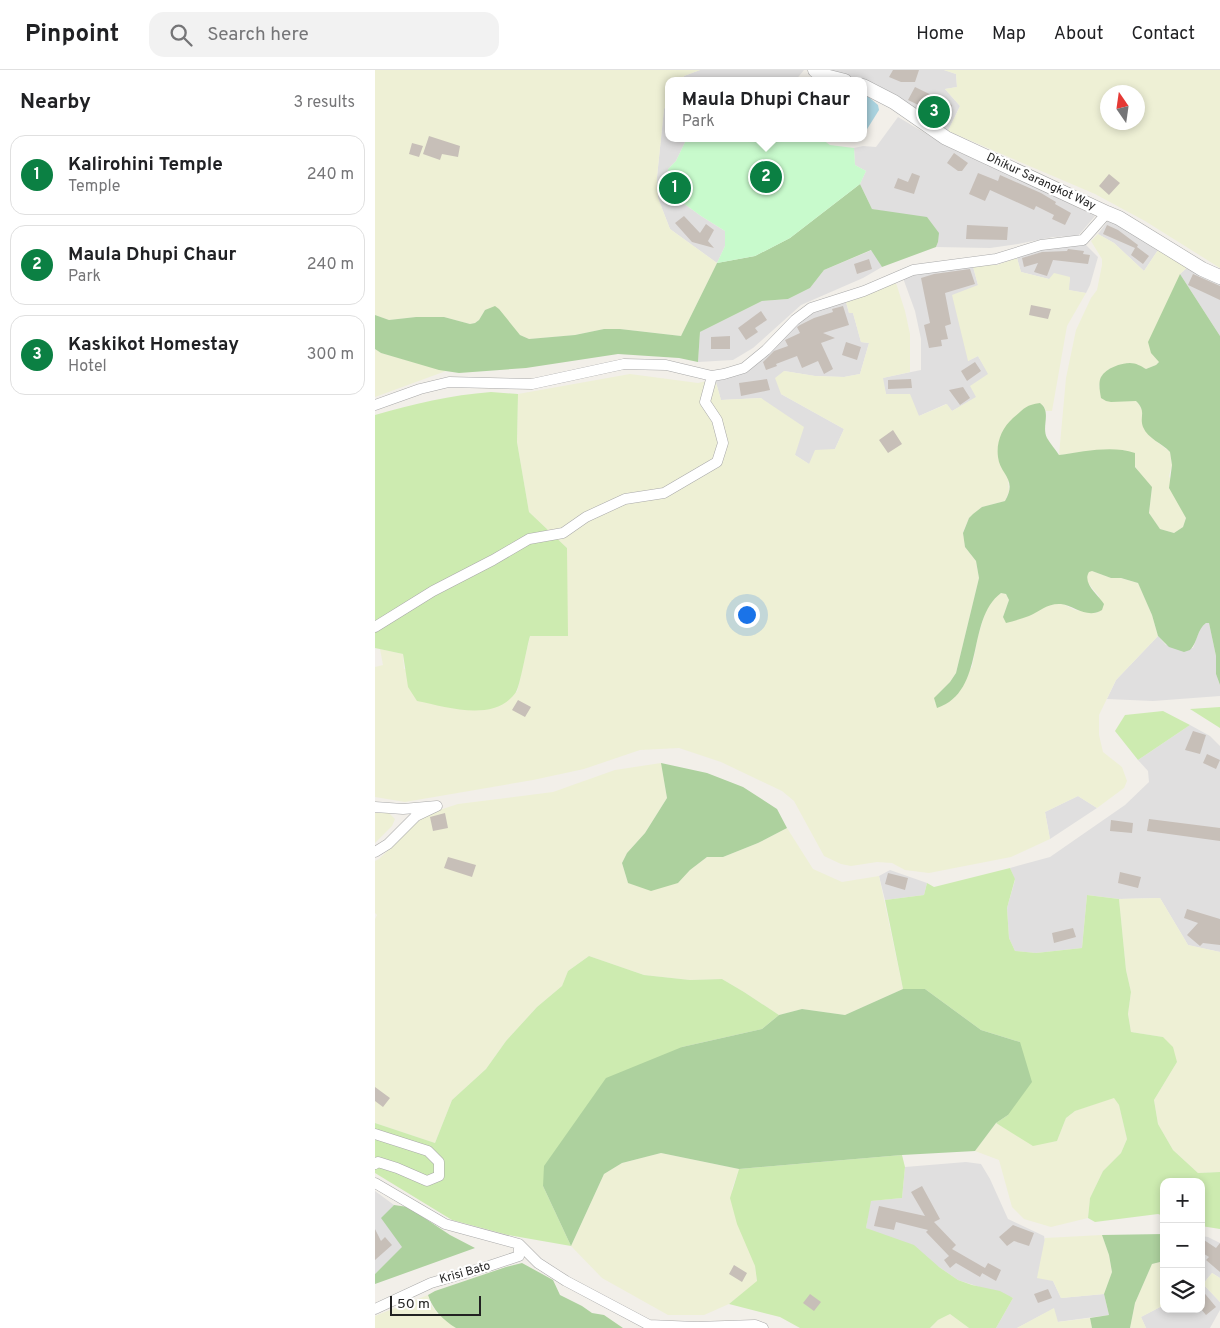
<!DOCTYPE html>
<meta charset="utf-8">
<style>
:root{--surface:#fff;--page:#f2f2f2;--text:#202124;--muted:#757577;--line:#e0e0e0;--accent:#0b8043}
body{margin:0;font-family:Overpass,sans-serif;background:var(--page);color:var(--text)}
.controls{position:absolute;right:15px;bottom:15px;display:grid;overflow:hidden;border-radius:10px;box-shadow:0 2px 8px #0003}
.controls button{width:45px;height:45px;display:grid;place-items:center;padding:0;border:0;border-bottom:1px solid var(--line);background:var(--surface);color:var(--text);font:25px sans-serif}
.compass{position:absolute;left:725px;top:15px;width:45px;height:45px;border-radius:50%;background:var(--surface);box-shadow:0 2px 8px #0003;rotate:347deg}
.scale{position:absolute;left:15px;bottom:12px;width:91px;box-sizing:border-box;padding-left:5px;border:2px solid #222;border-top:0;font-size:14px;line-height:18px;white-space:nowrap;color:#222;-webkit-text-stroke:4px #fff;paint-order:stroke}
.you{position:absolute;left:371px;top:544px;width:18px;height:18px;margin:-12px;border:4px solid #fff;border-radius:50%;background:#1a73e8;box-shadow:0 0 0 8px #1a73e833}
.badge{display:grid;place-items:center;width:32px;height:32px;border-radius:50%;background:var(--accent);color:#fff;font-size:16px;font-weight:700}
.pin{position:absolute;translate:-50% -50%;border:2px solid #fff;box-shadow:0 1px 5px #0006}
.popup{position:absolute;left:290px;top:7px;width:202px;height:65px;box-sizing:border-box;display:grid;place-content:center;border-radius:10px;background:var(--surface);filter:drop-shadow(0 1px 4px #0005);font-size:16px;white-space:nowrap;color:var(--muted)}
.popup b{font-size:19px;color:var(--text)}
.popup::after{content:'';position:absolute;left:50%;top:100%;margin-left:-10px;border:10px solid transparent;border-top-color:var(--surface)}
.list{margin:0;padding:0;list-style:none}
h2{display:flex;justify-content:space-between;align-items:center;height:65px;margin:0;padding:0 20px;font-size:21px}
h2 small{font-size:16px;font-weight:400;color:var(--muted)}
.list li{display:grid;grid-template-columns:32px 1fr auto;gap:15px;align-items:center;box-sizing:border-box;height:80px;margin:0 10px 10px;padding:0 10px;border:1px solid var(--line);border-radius:15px}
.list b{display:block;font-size:19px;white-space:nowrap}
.list p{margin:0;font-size:16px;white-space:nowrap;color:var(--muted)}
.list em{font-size:16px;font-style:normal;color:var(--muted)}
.icon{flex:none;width:28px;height:28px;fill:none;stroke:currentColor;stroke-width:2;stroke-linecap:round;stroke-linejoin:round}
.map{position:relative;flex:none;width:845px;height:1258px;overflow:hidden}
header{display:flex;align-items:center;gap:30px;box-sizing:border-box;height:70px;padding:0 25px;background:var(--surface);border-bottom:1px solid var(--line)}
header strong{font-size:24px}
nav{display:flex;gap:28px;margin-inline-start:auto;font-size:18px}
.search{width:350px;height:45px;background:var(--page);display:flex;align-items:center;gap:12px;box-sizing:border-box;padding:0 18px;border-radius:15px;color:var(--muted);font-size:19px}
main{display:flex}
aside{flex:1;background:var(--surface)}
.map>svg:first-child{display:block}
.residential{fill:#e0dfdf}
.farmland{fill:#eef0d5;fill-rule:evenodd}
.grass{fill:#cdebb0}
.forest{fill:#add19e}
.park{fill:#c8facc}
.water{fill:#aad3df}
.building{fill:#c7bfb8}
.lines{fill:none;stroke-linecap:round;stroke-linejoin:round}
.minor-casing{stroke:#a9a9a9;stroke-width:11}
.tertiary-casing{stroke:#a9a9a9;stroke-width:15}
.minor{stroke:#fff;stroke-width:10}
.tertiary{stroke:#fff;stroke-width:14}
.labels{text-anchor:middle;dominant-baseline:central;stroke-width:4.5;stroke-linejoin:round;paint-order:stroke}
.street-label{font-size:12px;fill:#222;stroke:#fff}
</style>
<header>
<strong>Pinpoint</strong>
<div class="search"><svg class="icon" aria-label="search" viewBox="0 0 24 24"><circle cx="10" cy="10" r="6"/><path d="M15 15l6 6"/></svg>Search here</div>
<nav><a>Home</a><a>Map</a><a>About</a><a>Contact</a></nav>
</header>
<main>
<aside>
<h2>Nearby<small>3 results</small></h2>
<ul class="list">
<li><span class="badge">1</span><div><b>Kalirohini Temple</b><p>Temple</p></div><em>240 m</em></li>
<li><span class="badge">2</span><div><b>Maula Dhupi Chaur</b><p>Park</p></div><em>240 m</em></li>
<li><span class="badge">3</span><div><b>Kaskikot Homestay</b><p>Hotel</p></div><em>300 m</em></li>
</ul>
</aside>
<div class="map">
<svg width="845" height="1258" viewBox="0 0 845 1258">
<rect width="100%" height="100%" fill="#f2efe9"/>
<path class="residential" d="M325 0H429L420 11H307L309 6Z
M455 0H569L581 4 582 17 570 19 585 36 573 61 519 24 489 13 488 11H482Z
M293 32 294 68H312L301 91 293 99V122L326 146 350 161V176L342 193 295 159 283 128 282 107 289 39Z
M523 47 575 78 659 116 720 146 703 166 678 167 643 174 615 178 561 177 563 172 518 143 497 139 485 114 491 101 480 95 479 78 488 76 501 77Z
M735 148 783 180 769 201 739 173 723 164Z
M710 174 723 187 715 215 711 223 693 220 695 208 674 209 646 202 642 188 667 177Z
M497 180 507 197 488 208 426 235 378 278 358 290 323 292 325 262 387 231 413 229 435 218 449 200Z
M597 193 603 215 593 291 603 286 614 304 602 327 577 341 571 334 544 346 511 324 507 308 546 300V269L540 241 528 208 558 199Z
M815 195 845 211V266L805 204Z
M471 232 474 243H478L486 272 494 273 485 304 469 307 440 306 409 301 406 324 469 359 460 379 434 394 420 385 386 328 346 330 340 309 373 302 385 288 428 248 445 240Z
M831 553H834L836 562 841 586V604L845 615V626L778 631 732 629 741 610 783 566 791 575 818 578 826 556Z
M815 655 835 666 845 676V882L813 875 785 828 744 829 712 825 707 878 661 883 640 881 634 868 632 838 640 810 635 798 675 787 750 735 774 712 773 701 763 690Z
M703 726 722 738 675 769 670 742Z
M515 800 552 813 549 825 510 830 504 806Z
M591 1092 606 1094 615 1109 633 1149 669 1166 678 1211 686 1228 729 1224 734 1245 682 1252 678 1239 642 1258H621L638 1228 583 1210 564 1197 491 1158 495 1131 527 1128 530 1097Z
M0 1121 19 1135 7 1148 28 1177 0 1204Z
M826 1166 833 1167 845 1173V1208L837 1203 828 1214 845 1232V1240L835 1258H771L766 1247 789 1235V1239H826Z"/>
<path class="farmland" d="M0 0H325L309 6 307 11H294L293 32 289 39 282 107 283 128 295 159 342 193 306 266 245 259H229L200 265 154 269 145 265 110 240 104 250 100 253 95 254 69 247H41L14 250 0 245Z
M569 0H845V198L770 151 720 124 573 61 585 36 570 19 582 17 581 4ZM732 22H762V52H732Z
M723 164 739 173 769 201 783 180 815 195 805 204 785 291 781 295 771 299 755 293 745 295 734 299 726 307 724 316 731 331 761 330 768 341 767 352 776 367 795 382 797 395 794 406 811 448 808 457 799 463 785 459 774 443 777 417 766 405 749 380 707 382 684 385 691 308 701 260 716 228 722 220 727 195V189L716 171Z
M642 188 646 202 674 209 679 203 695 207 694 220 711 223 692 256 677 341H671L668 335 633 409 634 421 630 431 607 437 594 448 588 462 590 477 601 491 604 508 581 603 575 612 563 624 559 634 597 597 603 566 611 540 621 526 626 523 631 524 634 530 628 547 656 545 670 536 679 534H688L700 540 719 543H722L724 526 712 512 711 506 714 501H717L736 508H745L763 513 777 545 783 566 741 610 724 645V665L728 682 747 697 752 711 749 718 722 738 703 726 670 742 675 769 636 787 554 803 530 800 517 793 502 792 476 796 466 794 449 786 419 731 407 721 346 692 304 678 265 680 209 699 158 710 30 732 0 727V597L8 595 5 579 28 584 29 599 142 622 155 566 192 478 154 442 142 372 143 324 255 304 323 313 340 309 346 330 386 328 429 357 420 385 434 394 440 380 460 379 469 359 406 324 400 308 409 301 440 306 469 307 485 304 494 273 486 272 478 243H474L471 232 521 213 530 241 535 264V302L508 308 511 324H535L544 346 572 334 577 341 601 327 595 316 613 304 603 286 593 291 577 225 603 215 597 193 622 195Z
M0 279 6 283 71 301 0 327Z
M286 693 292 728 270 763 252 783 247 793 253 813H303L315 800 332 787H348L383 773 412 758 438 799 467 812 504 806 528 919 470 945 427 939 404 945 369 922 347 909 315 910 269 905 214 886 193 901 187 916 162 937 131 971 111 999 77 1030 60 1073 0 1053V849L2 845 0 843V791L4 789 39 755 52 744 83 734 178 722 240 700Z
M0 743H14L20 749 17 756 0 773Z
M785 828 813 875 845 882V1102L823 1103 798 1080 783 1054 779 1030 802 992 788 967 756 962 753 944 756 922 751 900 744 829Z
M739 1027 744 1035 752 1069 746 1083 728 1101 715 1128 713 1148 676 1157 649 1149 637 1137 624 1090 600 1081 621 1053 658 1075 682 1071 691 1048 700 1041Z
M286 1083 364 1099 357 1119 380 1196 382 1212 354 1234 329 1245H293L227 1208 196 1176 229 1104 247 1093Z
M727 1165 734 1185 737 1202 729 1224 686 1228 678 1211 662 1208 670 1168Z
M789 1191V1235L766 1247 771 1258H755L760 1233 777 1194Z
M837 1203 845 1208V1232L828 1214Z
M53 1225 56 1235 63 1244 81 1258H0V1246Z
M679 1238 683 1252 715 1248 717 1258H642Z
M575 1244 594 1258H555L563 1250Z"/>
<path class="grass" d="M116 322 143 324 142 372 154 442 192 478 193 566H155C152 576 145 616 141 622 120 653 72 637 42 631L33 617 28 584 0 578V345C38 334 76 325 116 322Z
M845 637V658L815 639Z
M788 641 815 655 763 690 740 661 750 645Z
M635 798 640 809 632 838 634 868 640 881 661 883 707 878 712 825 744 829 751 900 756 922 753 944 756 962 788 967 798 977 802 992 779 1030 783 1054 798 1080 823 1103 845 1102V1159L826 1156V1112H789V1146L783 1144 720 1152 713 1148 715 1128 728 1101 746 1083 752 1069 744 1035 739 1028 700 1041 691 1048 682 1071 658 1076 621 1053 633 1045 645 972 606 960 550 919H528L510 830 549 825 552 813 559 817Z
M214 886 269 905 315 910 347 909 369 922 404 945 387 959 307 977 168 1116 196 1176 133 1165 77 1150 0 1103V1053L60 1073 77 1030 111 999 131 971 162 937 187 916 193 901Z
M527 1085 530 1097 527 1128 496 1131 491 1158 539 1175 564 1197 583 1210 597 1215 625 1221 638 1228 621 1258H594L575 1244 563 1250 555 1258H425L405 1247 354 1234 382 1211 380 1196 362 1154 355 1128 364 1099Z"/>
<path class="forest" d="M485 114 497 139 552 147 564 163 563 172 561 177 507 197 496 180 449 200 435 218 413 229 387 231 325 262 323 292 304 288 243 284 151 298 84 303 64 300 6 283 0 279V245L14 250 41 247H69L95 254 100 253 104 250 110 240 120 236 124 239 145 265 154 269 200 265 229 259H245L306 266 342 193 380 186 415 168Z
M805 204 845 266V615L841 604V586L834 553H831C822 559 823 572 815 580L809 582 794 577 783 566 777 545 763 513 746 508H736L717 501 714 502C707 513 723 525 729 534L727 540C712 549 700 536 686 534 673 533 665 541 654 546 646 549 639 551 631 553L628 547 634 530 631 524 626 523C590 550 612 621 562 638L559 628 575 612 581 603 604 508 601 491 590 477 588 463 594 448 598 444 607 437 630 431C643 409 625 405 623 387 621 372 627 358 638 348 649 339 650 335 665 333 677 342 666 356 672 368 675 373 680 379 684 385 708 382 736 375 760 383V397L777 417 774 443 785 459 799 463 808 457 811 448 794 418 797 395 795 382C787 373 773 369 768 357 764 346 772 342 761 331L736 332 731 331 726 328C725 322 723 313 726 307 731 298 746 293 755 293 761 293 766 296 771 299L781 295 784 292 776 283 773 272Z
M286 693 332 703 368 717 402 739 412 758 383 773 348 787H332L315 800 303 813 276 821 253 813 247 793 252 783 270 763 292 728Z
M528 919H550L606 960 645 972 657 1012 633 1045 621 1053 600 1081 527 1085 364 1099 286 1083 247 1093 229 1104 196 1176 168 1116 169 1096 231 1008 307 977 387 959 404 945 427 939 470 945Z
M19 1135 33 1137 75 1165 100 1178 0 1214V1204L27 1177 6 1148Z
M789 1164V1191L777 1194 760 1233 755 1258H717L715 1248 734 1245 729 1224 737 1202 734 1185 727 1165Z
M147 1193 178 1210 185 1225 207 1236 217 1243 229 1245 248 1258H81C68 1250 58 1240 53 1225L60 1221 131 1197Z"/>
<path class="park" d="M312 68H445L455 75 479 78 480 95 491 101 485 114 415 168 380 186 342 193 350 176V161L326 146 293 122V99L301 91Z"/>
<path class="water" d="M489 23 503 35 504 40 489 64Z"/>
<path class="building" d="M518 0H544L540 12H526L514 7Z
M540 17 577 35 570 48 533 30Z
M54 66 85 76 83 87 67 84 65 90 48 84Z
M37 73 48 76 44 87 34 84Z
M579 83 593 93 587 101H583L572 93Z
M537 103 545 106 539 124 519 118 523 108 533 112Z
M603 103 623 111 625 105 666 123 681 132 680 134 696 143 690 155 677 149 679 145 661 136 659 140 615 120 610 131 594 124Z
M734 104 745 113 734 125 724 116Z
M309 146 325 163 331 154 339 160 333 171 339 178 317 172 300 153Z
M592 155 633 157 632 170 591 169Z
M732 155 743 160 763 175 762 177 774 186 768 194 756 185 760 178 728 164Z
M693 179 709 181 708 184 715 185 713 194 678 190 672 206 659 202 663 193 649 197 647 188 667 182 692 181Z
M494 189 497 199 482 204 479 194Z
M595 199 600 214 570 223 576 254 570 256 573 269 566 270 567 276 554 278 549 255 555 253 546 208 559 204Z
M818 204 845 216V230L813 215Z
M656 235 676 239 673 249 654 245Z
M468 236 474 255 448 263 460 268 446 273 458 299 449 304 443 291 427 298 422 286 401 294 402 296 391 300 388 292 399 281 413 276 410 270 425 263 422 257 425 255 439 248 458 242 457 239Z
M386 241 392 250 380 258 383 262 371 270 363 258Z
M355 266V279H336V267Z
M471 272 486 277 482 290 467 285Z
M600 292 606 301 592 311 586 301Z
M392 309 395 320 366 326 364 313Z
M536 309 537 318 513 319V310Z
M588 317 595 328 585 335 574 320Z
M518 360 527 374 513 383 504 370Z
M143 630 156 637 150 647 137 640Z
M818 661 831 665 825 684 810 680Z
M832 684 845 690 841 699 828 693Z
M70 743 73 758 58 761 55 747Z
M774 749 845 758V771L772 761Z
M736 750 758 753 757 763 735 761Z
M73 787 101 795 97 807 69 798Z
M745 802 766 807 763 818 743 813Z
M513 803 533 808 530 820 510 814Z
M812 839 845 849V875L828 873 825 876 812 865 823 853 809 848Z
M698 858 701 867 679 873 677 863Z
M0 1017 15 1028 8 1037 0 1031Z
M547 1116 565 1149 559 1152 581 1175 577 1179 610 1198 605 1207 581 1193 575 1198 569 1190 574 1186 551 1162 553 1160 521 1152 519 1160 499 1156 504 1136 550 1146 536 1122Z
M638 1155 659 1163 654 1176 639 1171 632 1176 624 1167Z
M0 1159 6 1171 10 1167 17 1175 0 1190Z
M826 1168 841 1178 845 1173V1202L831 1190 834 1187 826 1182Z
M613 1193 626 1200 621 1211 607 1203Z
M359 1195 372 1203 367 1212 354 1204Z
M673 1219 677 1228 663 1233 659 1224Z
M826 1219 841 1237 831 1245 826 1239Z
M435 1224 446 1232 439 1241 428 1233Z"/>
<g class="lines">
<defs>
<path id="minor" d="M0 335 45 319 74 312 157 314 249 294 291 295 337 306 349 304 369 298 391 280 420 250 436 238 489 221 538 200 621 189 666 175 708 170 732 143
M0 557 58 521 118 490 154 469 188 463 211 447 250 429 289 423 342 392 348 373 342 350 330 332 337 306
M0 737 28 739 62 736 41 746 13 774 0 782
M0 1064 53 1081 64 1092V1106L52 1111 22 1098 3 1092 0 1094
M0 1113 70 1154 144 1174 163 1193 191 1211 274 1255 321 1257 380 1255 388 1258
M0 1239 56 1213 114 1196 144 1186V1174"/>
<path id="tertiary" d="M440 0 446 5 470 11
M488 16 519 32 571 68 732 143 744 148 827 199 845 207"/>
</defs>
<use href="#minor" class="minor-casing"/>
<use href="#tertiary" class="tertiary-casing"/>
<use href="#minor" class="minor"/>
<use href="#tertiary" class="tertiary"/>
</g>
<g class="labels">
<g class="street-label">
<text transform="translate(666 112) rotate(25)">Dhikur Sarangkot Way</text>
<text transform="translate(90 1203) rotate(-16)">Krisi Bato</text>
</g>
</g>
</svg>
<div class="controls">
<button>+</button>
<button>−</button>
<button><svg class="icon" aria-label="layers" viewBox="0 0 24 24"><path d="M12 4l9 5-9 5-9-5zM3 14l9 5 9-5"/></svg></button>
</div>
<svg class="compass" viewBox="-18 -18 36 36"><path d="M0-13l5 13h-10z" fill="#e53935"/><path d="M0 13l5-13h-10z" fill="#757577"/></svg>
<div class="scale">50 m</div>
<div class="you"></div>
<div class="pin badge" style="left:300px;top:118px">1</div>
<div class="pin badge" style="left:391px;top:107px">2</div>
<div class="popup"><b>Maula Dhupi Chaur</b>Park</div>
<div class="pin badge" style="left:559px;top:42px">3</div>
</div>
</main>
